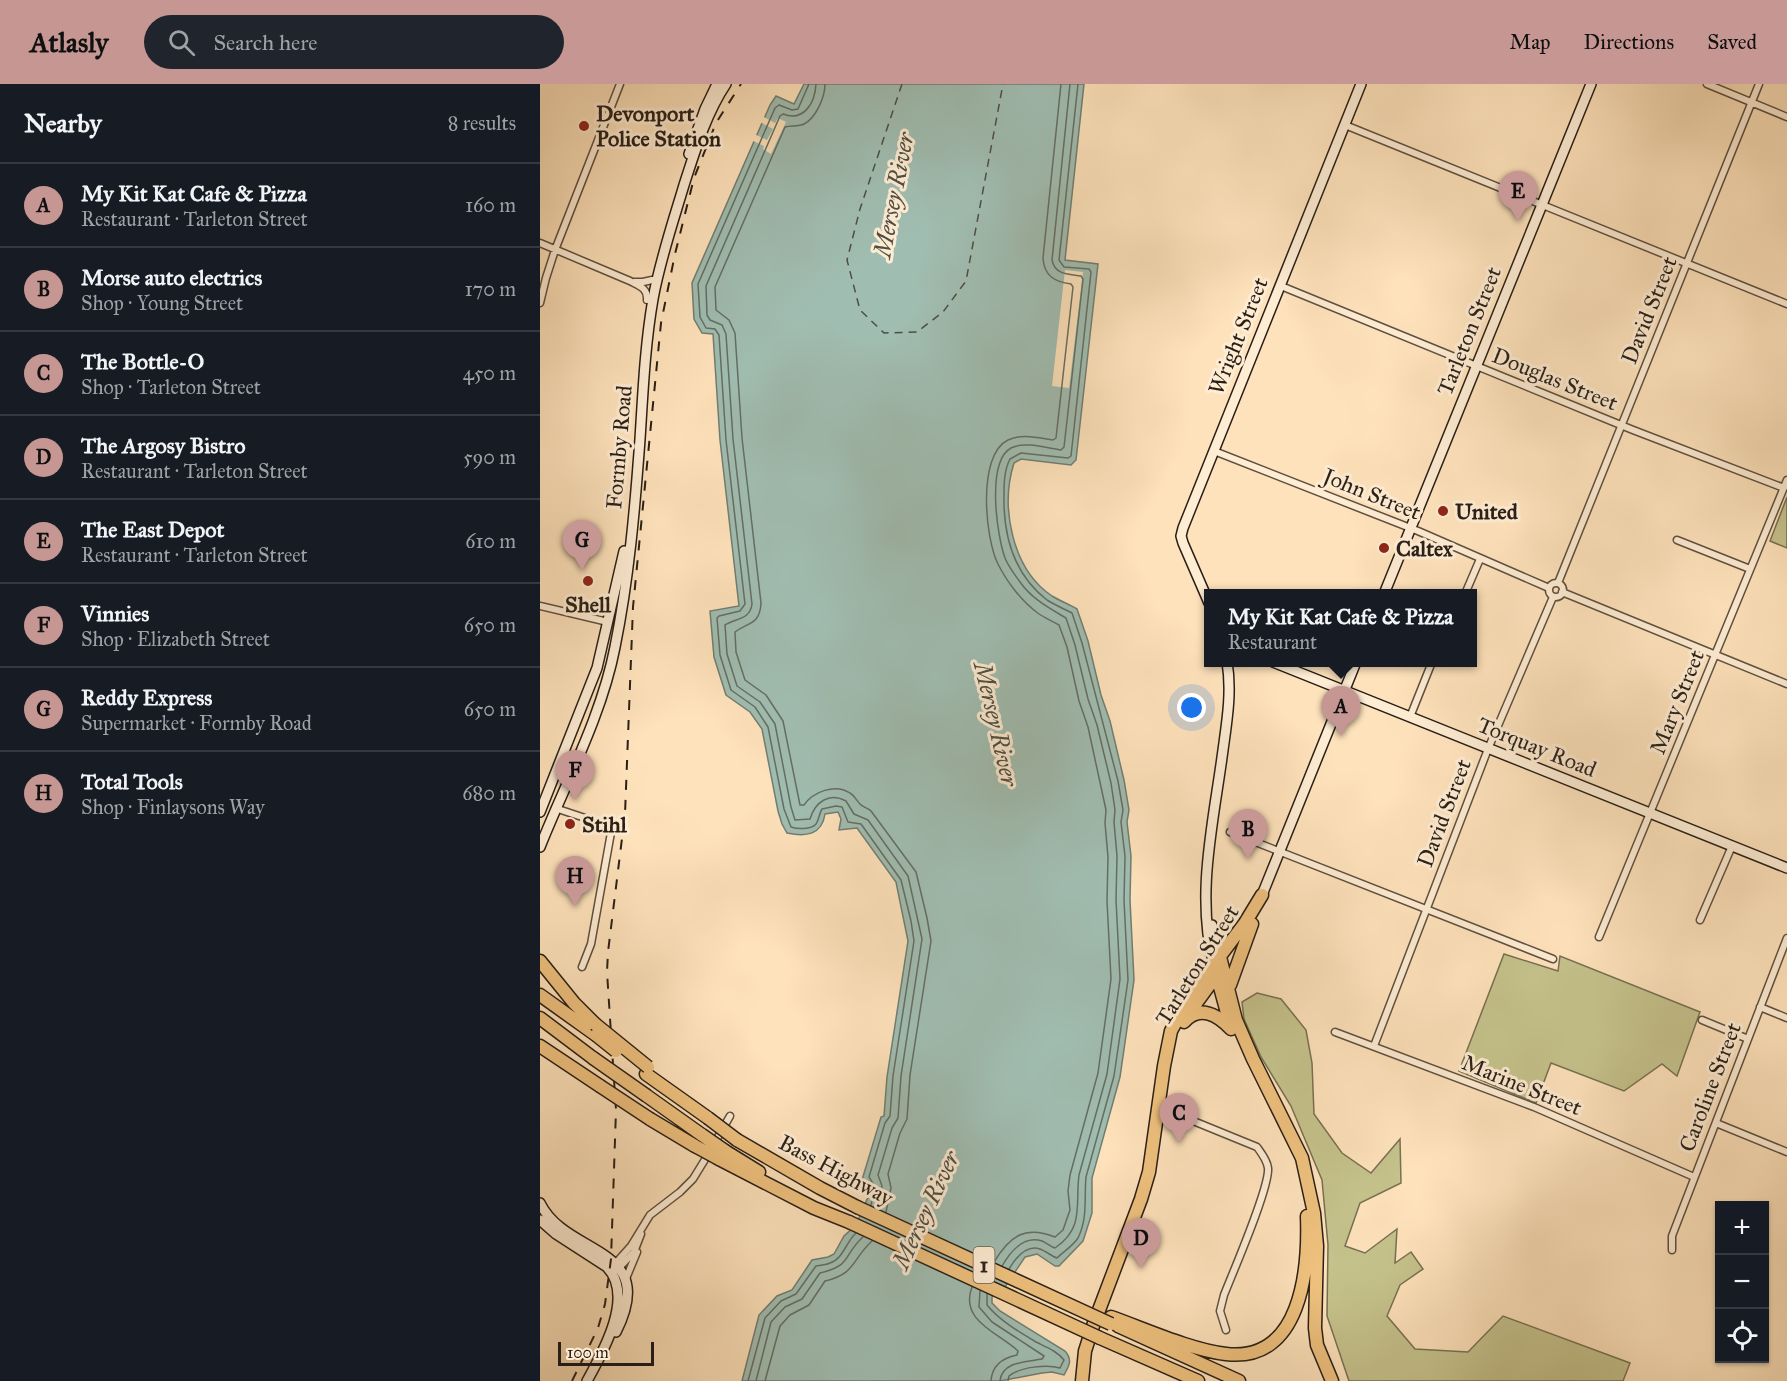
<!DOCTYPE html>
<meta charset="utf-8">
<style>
:root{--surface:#171b24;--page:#20242c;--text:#f1f3f6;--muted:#9ea1a6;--line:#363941;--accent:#c59692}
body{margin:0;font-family:"IM FELL Great Primer",serif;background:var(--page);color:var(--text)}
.controls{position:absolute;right:18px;bottom:18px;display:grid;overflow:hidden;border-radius:0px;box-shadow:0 2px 4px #0004}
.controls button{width:54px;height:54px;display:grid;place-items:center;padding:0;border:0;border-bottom:2px solid var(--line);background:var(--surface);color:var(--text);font:30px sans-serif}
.scale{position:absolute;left:18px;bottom:15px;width:96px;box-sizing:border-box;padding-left:6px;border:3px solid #291f17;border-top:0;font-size:16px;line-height:21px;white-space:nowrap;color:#291f17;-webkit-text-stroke:4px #feecd3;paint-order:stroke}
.you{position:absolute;left:652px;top:624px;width:21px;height:21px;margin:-15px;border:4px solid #fff;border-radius:50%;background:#1a73e8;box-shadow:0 0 0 9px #1a73e833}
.badge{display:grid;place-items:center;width:39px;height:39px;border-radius:50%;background:var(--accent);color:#111;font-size:20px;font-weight:700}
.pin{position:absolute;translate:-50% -50px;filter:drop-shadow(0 2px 3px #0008)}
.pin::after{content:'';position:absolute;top:32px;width:21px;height:18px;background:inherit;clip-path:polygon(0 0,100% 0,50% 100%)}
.popup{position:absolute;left:664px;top:505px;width:273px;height:78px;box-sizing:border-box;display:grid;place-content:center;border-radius:0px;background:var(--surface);filter:drop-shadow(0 2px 4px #0005);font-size:20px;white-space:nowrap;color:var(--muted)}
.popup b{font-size:22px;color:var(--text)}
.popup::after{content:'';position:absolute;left:50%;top:100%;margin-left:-12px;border:12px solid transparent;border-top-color:var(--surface)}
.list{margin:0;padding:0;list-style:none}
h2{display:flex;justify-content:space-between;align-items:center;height:78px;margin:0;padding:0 24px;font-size:26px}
h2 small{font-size:20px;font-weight:400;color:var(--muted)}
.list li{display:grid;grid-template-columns:39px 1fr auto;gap:18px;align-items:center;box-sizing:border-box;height:84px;padding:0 24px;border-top:2px solid var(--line)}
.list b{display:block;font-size:22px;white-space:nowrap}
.list p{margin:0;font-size:20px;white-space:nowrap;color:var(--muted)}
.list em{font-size:20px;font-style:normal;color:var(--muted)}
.icon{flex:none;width:33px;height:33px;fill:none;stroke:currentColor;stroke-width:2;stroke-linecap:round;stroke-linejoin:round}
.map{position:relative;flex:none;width:1247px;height:1297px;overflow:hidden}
header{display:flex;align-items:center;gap:36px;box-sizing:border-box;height:84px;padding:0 30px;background:var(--accent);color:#111}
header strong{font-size:28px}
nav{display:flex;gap:33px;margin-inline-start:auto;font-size:21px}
.search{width:420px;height:54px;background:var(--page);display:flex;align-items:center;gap:15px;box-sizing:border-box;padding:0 21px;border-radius:33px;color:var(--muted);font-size:22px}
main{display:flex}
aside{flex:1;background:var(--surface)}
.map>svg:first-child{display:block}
.green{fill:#c5c28c;stroke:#777052;stroke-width:1.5}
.water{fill:#a0bdb1;stroke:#707e73;stroke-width:1.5}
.pier{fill:#fee2bb}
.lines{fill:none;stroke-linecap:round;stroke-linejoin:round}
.shore{stroke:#646e64;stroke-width:1.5}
.ferry{stroke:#4d4e45;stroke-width:1.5;stroke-dasharray:8 6;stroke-linecap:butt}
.street-casing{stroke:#5e5040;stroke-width:9}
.secondary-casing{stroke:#291f17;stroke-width:12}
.highway-casing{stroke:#291f17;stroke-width:15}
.street{stroke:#feecd3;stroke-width:6}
.secondary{stroke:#feecd3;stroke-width:9}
.highway{stroke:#efc17e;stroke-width:12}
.rail{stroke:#291f17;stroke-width:2;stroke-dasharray:10 10;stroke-linecap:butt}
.highway-bridge-casing{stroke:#291f17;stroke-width:15;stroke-linecap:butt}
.highway-bridge{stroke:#efc17e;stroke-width:12}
.poi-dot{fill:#8f2418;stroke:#feecd3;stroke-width:2}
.labels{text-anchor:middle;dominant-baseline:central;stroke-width:6;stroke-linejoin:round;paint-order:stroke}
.shield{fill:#feecd3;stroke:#695c4f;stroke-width:1.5}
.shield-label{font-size:21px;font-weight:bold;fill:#291f17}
.poi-label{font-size:22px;font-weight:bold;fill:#291f17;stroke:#feecd3;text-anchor:start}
.street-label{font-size:22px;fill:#291f17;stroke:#feecd3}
.water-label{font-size:24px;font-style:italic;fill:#4d4e45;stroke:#feecd3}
</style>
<header>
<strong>Atlasly</strong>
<div class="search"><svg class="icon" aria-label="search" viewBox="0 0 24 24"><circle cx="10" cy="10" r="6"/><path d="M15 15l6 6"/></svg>Search here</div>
<nav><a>Map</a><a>Directions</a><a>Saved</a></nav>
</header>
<main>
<aside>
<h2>Nearby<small>8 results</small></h2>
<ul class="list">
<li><span class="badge">A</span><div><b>My Kit Kat Cafe &amp; Pizza</b><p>Restaurant · Tarleton Street</p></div><em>160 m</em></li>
<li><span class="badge">B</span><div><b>Morse auto electrics</b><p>Shop · Young Street</p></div><em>170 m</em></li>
<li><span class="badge">C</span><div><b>The Bottle-O</b><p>Shop · Tarleton Street</p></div><em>450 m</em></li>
<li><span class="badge">D</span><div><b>The Argosy Bistro</b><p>Restaurant · Tarleton Street</p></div><em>590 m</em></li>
<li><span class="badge">E</span><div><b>The East Depot</b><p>Restaurant · Tarleton Street</p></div><em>610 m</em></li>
<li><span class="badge">F</span><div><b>Vinnies</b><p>Shop · Elizabeth Street</p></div><em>650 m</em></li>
<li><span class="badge">G</span><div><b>Reddy Express</b><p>Supermarket · Formby Road</p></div><em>650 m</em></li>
<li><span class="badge">H</span><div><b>Total Tools</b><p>Shop · Finlaysons Way</p></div><em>680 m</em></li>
</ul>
</aside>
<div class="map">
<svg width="1247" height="1297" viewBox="0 0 1247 1297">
<rect width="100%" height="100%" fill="#fee2bb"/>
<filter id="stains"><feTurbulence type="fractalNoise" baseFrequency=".00333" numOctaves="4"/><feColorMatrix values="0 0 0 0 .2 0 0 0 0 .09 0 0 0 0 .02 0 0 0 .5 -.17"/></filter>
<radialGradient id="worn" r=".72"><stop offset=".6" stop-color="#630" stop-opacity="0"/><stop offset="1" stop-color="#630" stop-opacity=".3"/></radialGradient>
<path class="green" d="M1247 413V464L1230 457Z
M964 870 1018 887 1020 872 1160 928 1137 992 1122 980 1084 1007 1011 979 996 1019 919 987Z
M717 909 741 915 766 946 772 979 774 1030 802 1069 831 1089 860 1055 861 1099 820 1119 805 1162 825 1169 857 1145 855 1179 871 1168 883 1185 860 1201 847 1232 875 1265 928 1268 963 1232 1090 1279 1083 1297H809L787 1232 788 1161 782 1096 751 1022 721 973 704 935 702 918Z"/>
<path class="water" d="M264 0H544L525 176 558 180 536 376 531 381 481 375 474 379C460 423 472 485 512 512 520 517 529 520 537 525L548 557 561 611 570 637 584 696 589 726 587 738 591 772 590 816 594 896 580 993 552 1094V1129L543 1157 519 1182H515L497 1170 485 1173 465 1203 452 1213V1219L460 1227 525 1267C533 1276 529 1282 524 1291L512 1288 502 1289 460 1297H202L219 1231 237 1212 252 1206 272 1176 288 1173 294 1170 304 1152 316 1141 328 1113 329 1103 322 1096 341 1033 344 1032 347 993 368 857 356 798 317 744 299 746 301 735 298 728 285 730C282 751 266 753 247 749L242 740 238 727 222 645 210 628 186 611 174 573 170 527 199 522 180 356 173 250 162 249 154 235 152 199 230 21 236 12 254 20Z"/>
<path class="pier" d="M222 32 235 39 238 34 246 38 231 70 223 65 224 62 211 56 214 50 227 56 233 45 220 38Z
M525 186 543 188 529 304 512 302Z"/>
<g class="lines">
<path class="shore" d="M269 0 258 25 252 26 239 21 235 24 158 200 160 233 166 244 175 245 179 251 186 356 205 520 200 527 179 532 177 534 180 571 191 606 215 623 228 643 244 725 251 743C257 745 271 746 276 740 279 736 279 730 282 725L296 722 302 723 308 738 321 740 361 796 371 837 374 857 353 992 350 1032 345 1039 329 1093 335 1103 331 1121
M276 0C275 19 264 38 243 30L240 32 166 202 167 231 170 236 182 241 186 250 193 355 212 520C210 536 196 534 185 541L187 570 197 602 220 618 235 640 251 723 255 736 270 735C275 718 289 708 306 717L314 730 328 736 368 792 382 855 361 992 358 1034 352 1044 338 1091 342 1102 338 1124
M285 0C285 13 276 34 264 40 258 43 251 41 245 43L175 203 176 226 189 236 195 249 202 354 221 519C220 541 208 538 195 548L196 568 205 596 226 611 243 637 260 721H264C273 708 295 699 310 709 315 712 316 716 320 720 322 723 328 724 331 727L376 788 387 834 391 857 370 991 367 1035 360 1049 348 1090 351 1104 346 1128
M454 1178C470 1152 485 1141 515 1153L523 1146 530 1126 528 1107 530 1091 558 989 571 895 567 817 568 773 565 739 566 726 548 643 539 617 527 563 519 541C512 537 505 534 499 530 482 518 467 498 458 480 445 454 437 371 468 356 482 349 499 354 513 356L516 354 533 203 531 200C515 198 504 192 503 174L521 0
M462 1182C470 1168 484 1151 502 1157 507 1159 511 1163 515 1164 545 1144 535 1120 539 1091L567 990 580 895 576 816 577 772 574 738 575 726 571 699 557 641 548 615 535 561 526 534C509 524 492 515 480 498 475 491 468 482 465 474 457 452 446 378 471 364 484 357 507 364 521 366L524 363 543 195 541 192C528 190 515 191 512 176L530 0
M469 1185C475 1175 486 1160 500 1165 506 1167 511 1172 517 1174 524 1167 533 1162 538 1154 548 1134 544 1114 546 1093L574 992 588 896 584 816 585 772 581 738 583 726 578 697 542 559 532 529C524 525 515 521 507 516 476 492 465 458 464 421 464 406 463 388 470 375L481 369 528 374 531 372 551 188 549 185 524 183 519 176 538 0
M432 1203C419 1237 459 1249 478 1267L477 1271C462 1274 452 1281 451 1297
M440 1207 439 1223 452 1238 504 1272 502 1275C487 1278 462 1277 460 1297
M447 1210V1221C459 1236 479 1248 496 1258 506 1263 517 1267 524 1276L520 1284C507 1280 480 1283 469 1292L468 1297
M208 1297 225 1234 241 1217 256 1210 276 1182C280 1181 286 1181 290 1179 303 1175 306 1158 316 1149
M216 1297 231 1238 245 1223 262 1215 280 1189C313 1181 302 1172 323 1153
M225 1297 240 1242 250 1231 269 1221 285 1197C316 1190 312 1175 332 1157"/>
<path class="ferry" d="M362 0 320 125 307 176 320 226 344 249 377 248 403 228 426 197 463 0"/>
<defs>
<path id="street" d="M1167 0 1247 33
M805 41 1247 220
M0 159 90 197C99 202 108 204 107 216
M94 198H103L112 196
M741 202 1093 346 1244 404
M0 219 6 194 15 166 80 0
M674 367 878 447 1009 504
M1137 456 1210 485
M1018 499 1219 0
M1009 506a7 7 0 1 1 14 0a7 7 0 1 1-14 0Z
M1022 508 1247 600
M925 510 940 475
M0 522 68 538
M870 633 892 578
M15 724 72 743 51 860 42 883
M690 748 1013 875
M1160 836 1192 762
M1059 853 1247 396
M1220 923 1247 934
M1162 936 1208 955
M795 948 994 1023 1154 1093
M834 962 948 665 1013 513
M619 1023 717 1063C722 1070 727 1076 728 1084 730 1103 693 1188 684 1211L680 1227 686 1246
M1176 1039 1247 1068
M174 1060 190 1032
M1132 1166V1152L1247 854
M74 1181 91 1162 110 1131 140 1108 153 1095 169 1069
M77 1186 94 1168 101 1150
M85 1197 97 1168"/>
<path id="secondary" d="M149 70 165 25 177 0
M844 510 1051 0
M669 519 643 459 641 452 643 444 821 0
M733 578 1247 784
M0 728 57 584 84 467
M0 763C26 698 62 631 75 563 89 494 95 424 100 355 103 308 105 261 113 215 120 176 133 138 144 101 155 67 166 30 186 0
M722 811 816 578
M672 841 680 873
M674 881C655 811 674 736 683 666 687 637 692 607 687 578
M0 1119C26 1173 120 1161 76 1248
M0 1136 16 1150 67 1183C95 1212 63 1268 47 1297"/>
<path id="highway" d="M680 873 696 936 713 975 762 1074 774 1129 777 1162 775 1244 777 1261 792 1297
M0 877 34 919 55 940
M677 892 689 936
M690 901 712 840
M0 911 56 951
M654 922 681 885
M0 934 53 974
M644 938C659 920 678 931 691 945
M0 962 60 1002
M106 990 168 1034
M107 1012 162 1051
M110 1035 155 1062
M197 1056 280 1104 317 1123
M185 1067 219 1088
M179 1075 274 1124 309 1138
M571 1233C605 1245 651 1266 686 1270 761 1279 769 1186 767 1132
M578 1242 699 1297
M560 1254 658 1297
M542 1297 545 1267 553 1242 601 1115 609 1088 624 982 631 947 650 912 705 839 722 811"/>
</defs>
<use href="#street" class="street-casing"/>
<use href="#secondary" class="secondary-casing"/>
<use href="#highway" class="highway-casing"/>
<use href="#street" class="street"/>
<use href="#secondary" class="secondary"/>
<use href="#highway" class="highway"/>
<path class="rail" d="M32 1297 58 1244 65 1220 71 1175 76 1026 67 888 68 868 85 730 93 523 121 239 135 170 154 94 176 39 201 0"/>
<defs>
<path id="highway-bridge" d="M55 940 108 983
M56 951 76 967
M53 974 107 1012
M60 1002 110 1035
M168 1034 197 1056
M162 1051 185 1067
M155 1062 179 1075
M317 1123 571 1240
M309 1138 560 1254"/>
</defs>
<use href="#highway-bridge" class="highway-bridge-casing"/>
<use href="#highway-bridge" class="highway-bridge"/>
</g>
<g class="poi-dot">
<circle cx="44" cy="42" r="6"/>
<circle cx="903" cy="427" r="6"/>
<circle cx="844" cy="464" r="6"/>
<circle cx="48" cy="497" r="6"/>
<circle cx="30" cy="740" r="6"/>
</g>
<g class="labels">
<rect class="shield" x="433.5" y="1163" width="21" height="36" rx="4.5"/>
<g class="shield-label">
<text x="444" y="1181">1</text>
</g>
<g class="poi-label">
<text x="56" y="29">Devonport<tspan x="56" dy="25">Police Station</tspan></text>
<text x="915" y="427">United</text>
<text x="856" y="464">Caltex</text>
<text x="48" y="520" text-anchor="middle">Shell</text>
<text x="42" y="740">Stihl</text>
</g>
<g class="street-label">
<text transform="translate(1109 226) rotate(-68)">David Street</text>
<text transform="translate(929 247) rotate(-68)">Tarleton Street</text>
<text transform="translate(698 252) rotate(-68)">Wright Street</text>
<text transform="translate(1015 295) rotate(22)">Douglas Street</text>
<text transform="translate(79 363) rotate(-85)">Formby Road</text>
<text transform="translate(832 410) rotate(22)">John Street</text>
<text transform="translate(1137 618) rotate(-68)">Mary Street</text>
<text transform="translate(997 663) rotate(22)">Torquay Road</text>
<text transform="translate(904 729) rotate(-69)">David Street</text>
<text transform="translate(657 881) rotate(-58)">Tarleton Street</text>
<text transform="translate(982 1001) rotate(22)">Marine Street</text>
<text transform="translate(1170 1003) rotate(-69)">Caroline Street</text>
<text transform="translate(296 1086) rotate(28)">Bass Highway</text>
</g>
<g class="water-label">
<text transform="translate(354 111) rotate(-79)">Mersey River</text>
<text transform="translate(456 640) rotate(77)">Mersey River</text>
<text transform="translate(386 1126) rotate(-65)">Mersey River</text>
</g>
</g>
<rect width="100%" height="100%" filter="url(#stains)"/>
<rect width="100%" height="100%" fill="url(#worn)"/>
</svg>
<div class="controls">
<button>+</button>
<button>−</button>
<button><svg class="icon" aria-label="locate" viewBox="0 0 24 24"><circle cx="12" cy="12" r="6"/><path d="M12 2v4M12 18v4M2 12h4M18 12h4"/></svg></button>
</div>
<div class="scale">100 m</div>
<div class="you"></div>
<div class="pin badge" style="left:801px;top:652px">A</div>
<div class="popup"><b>My Kit Kat Cafe &amp; Pizza</b>Restaurant</div>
<div class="pin badge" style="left:708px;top:775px">B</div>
<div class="pin badge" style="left:639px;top:1059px">C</div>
<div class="pin badge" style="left:601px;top:1184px">D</div>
<div class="pin badge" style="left:978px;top:137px">E</div>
<div class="pin badge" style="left:35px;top:716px">F</div>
<div class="pin badge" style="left:42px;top:486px">G</div>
<div class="pin badge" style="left:35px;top:822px">H</div>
</div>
</main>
